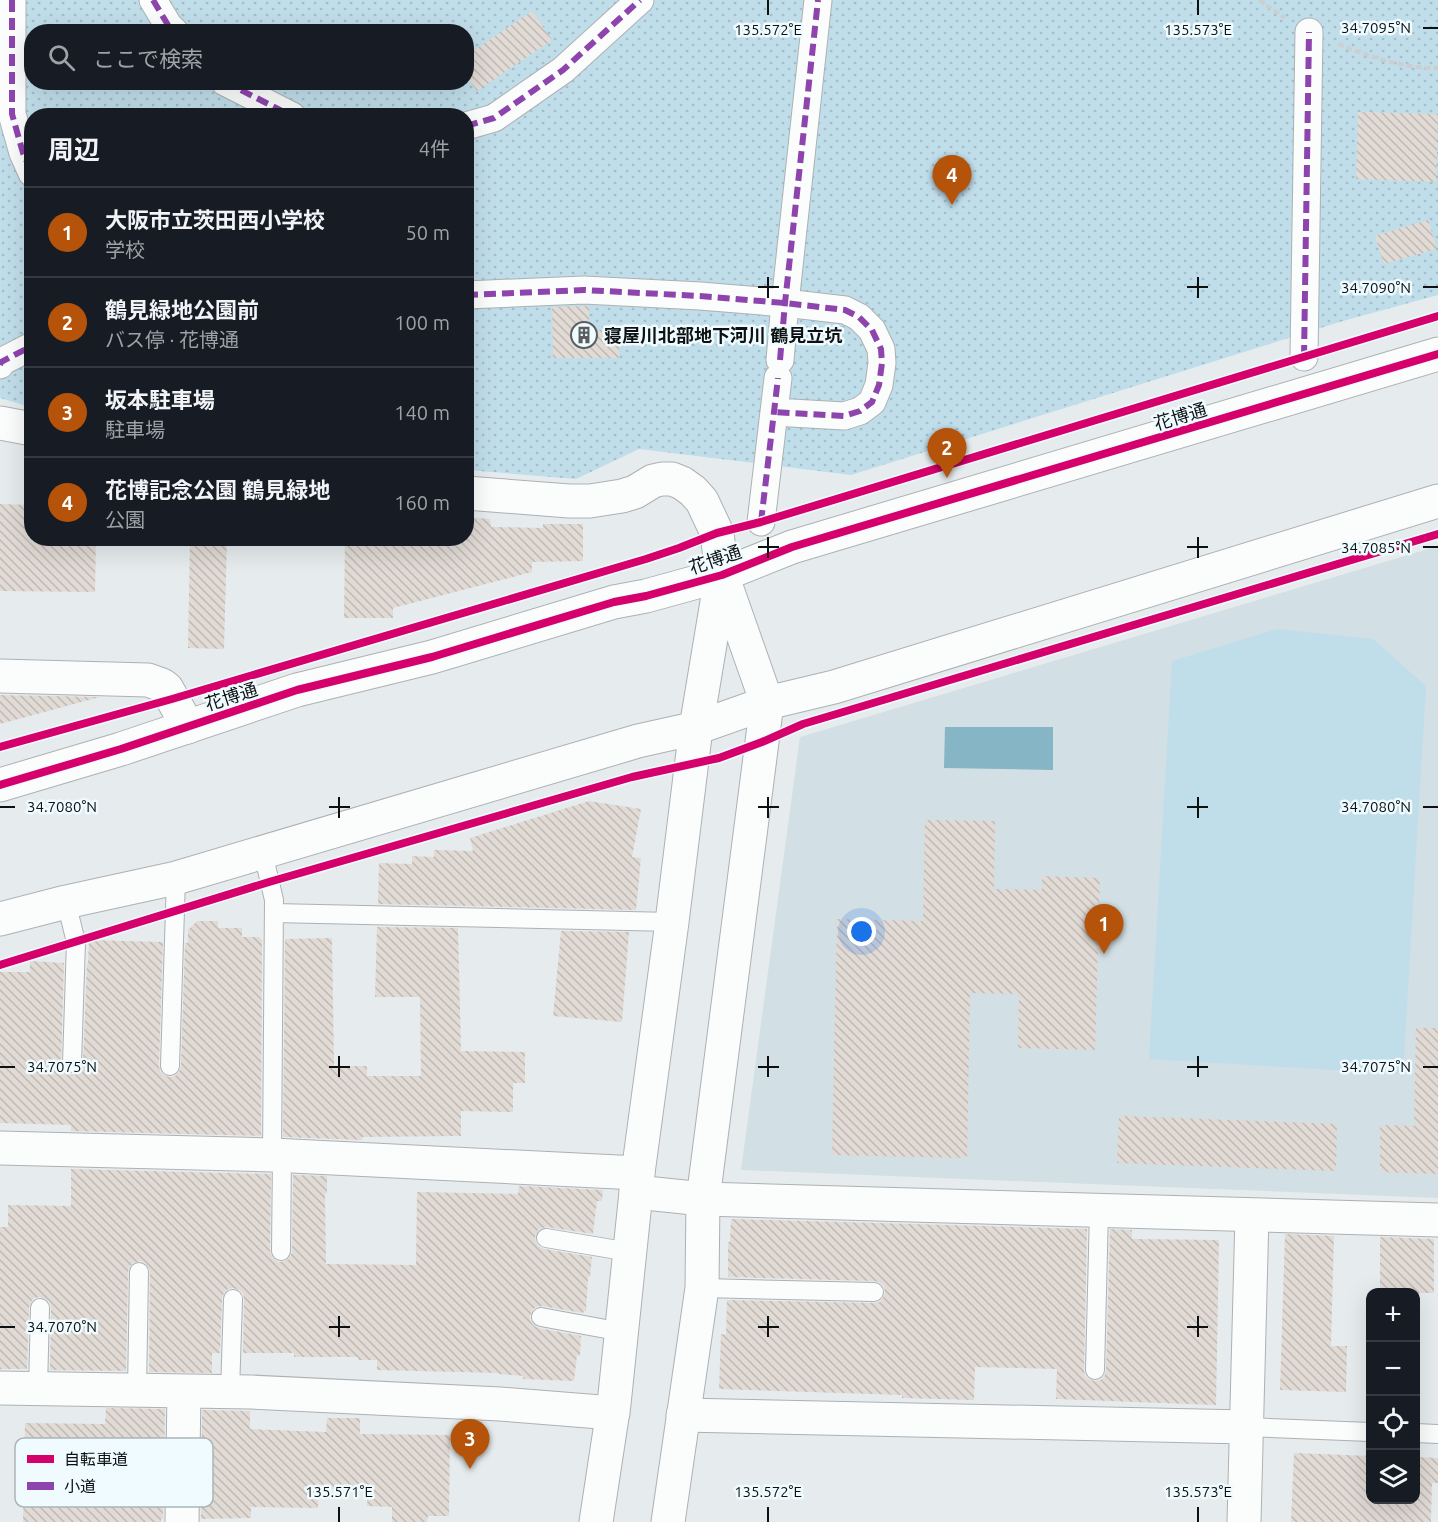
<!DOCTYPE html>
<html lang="ja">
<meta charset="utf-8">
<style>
:root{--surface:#171b24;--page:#20242c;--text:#f1f3f6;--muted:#9ea1a6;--line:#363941;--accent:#b45309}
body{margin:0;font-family:Ubuntu,"Noto Sans JP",sans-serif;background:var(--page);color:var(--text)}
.controls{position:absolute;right:18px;bottom:18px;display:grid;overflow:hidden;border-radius:12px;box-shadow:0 6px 24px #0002}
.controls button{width:54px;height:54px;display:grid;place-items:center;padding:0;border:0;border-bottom:2px solid var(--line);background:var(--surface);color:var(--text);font:30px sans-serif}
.you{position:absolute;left:862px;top:932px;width:21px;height:21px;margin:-15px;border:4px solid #fff;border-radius:50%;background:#1a73e8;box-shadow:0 0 0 9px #1a73e833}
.badge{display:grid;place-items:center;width:39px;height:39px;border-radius:50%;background:var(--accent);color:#fff;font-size:20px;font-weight:700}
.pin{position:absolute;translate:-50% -50px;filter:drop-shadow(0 2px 3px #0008)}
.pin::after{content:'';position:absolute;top:32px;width:21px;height:18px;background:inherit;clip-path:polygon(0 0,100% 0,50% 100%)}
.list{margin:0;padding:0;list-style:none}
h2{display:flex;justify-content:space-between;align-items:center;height:78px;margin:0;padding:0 24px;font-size:26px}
h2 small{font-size:20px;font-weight:400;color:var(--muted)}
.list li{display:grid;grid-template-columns:39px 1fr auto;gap:18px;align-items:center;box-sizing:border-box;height:90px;padding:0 24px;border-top:2px solid var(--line)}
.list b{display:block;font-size:22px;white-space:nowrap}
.list p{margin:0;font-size:20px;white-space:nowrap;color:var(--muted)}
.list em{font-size:20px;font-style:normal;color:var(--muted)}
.icon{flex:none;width:33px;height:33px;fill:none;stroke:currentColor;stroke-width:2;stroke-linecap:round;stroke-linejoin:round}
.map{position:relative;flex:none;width:1438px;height:1522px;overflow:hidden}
.search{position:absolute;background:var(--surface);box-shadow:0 6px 24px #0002;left:24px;top:24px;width:450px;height:66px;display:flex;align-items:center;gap:15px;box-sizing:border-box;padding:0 21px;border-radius:24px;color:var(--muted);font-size:22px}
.panel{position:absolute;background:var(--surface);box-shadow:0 6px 24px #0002;left:24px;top:108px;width:450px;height:438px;border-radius:24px}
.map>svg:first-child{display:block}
.built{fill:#d2dfe4}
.park{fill:url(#park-dots);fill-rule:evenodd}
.pitch{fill:#c0deea}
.water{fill:#86b5c5}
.building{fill:url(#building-back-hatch)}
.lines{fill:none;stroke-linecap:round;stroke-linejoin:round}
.service-casing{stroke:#adb1b3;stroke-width:20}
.pedestrian-casing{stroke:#adb1b3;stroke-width:29}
.minor-casing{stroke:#adb1b3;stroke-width:35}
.tertiary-casing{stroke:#adb1b3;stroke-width:35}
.path{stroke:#cccecf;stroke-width:4;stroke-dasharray:6 3;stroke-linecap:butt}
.service{stroke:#fbfcfc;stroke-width:18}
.pedestrian{stroke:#fbfcfc;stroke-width:27}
.minor{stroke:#fbfcfc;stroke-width:33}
.tertiary{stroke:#fbfcfc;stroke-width:33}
.quiet{stroke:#8e44ad;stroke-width:6;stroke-dasharray:12 6;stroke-linecap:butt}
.cycleway-casing{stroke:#effbff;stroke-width:11}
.cycleway{stroke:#d6006c;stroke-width:8}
.ticks{fill:none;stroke:#0d1112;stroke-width:2}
.labels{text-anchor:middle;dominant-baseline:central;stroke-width:5;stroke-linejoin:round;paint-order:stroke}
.poi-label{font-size:18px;font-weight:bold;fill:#0d1112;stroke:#effbff;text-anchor:start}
.street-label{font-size:18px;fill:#0d1112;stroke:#effbff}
.key{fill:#effbff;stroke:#abb5b8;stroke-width:1.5}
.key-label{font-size:16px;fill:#0d1112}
.ticks-label{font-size:15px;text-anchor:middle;fill:#0d1112;stroke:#effbff;stroke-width:5;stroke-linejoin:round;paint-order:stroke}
</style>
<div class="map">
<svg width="1438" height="1522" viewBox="0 0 1438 1522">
<defs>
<pattern id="park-dots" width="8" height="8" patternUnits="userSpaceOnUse" patternTransform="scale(1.5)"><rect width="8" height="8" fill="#c0deea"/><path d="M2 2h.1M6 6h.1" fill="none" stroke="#a4bdc8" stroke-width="1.8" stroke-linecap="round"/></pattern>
<pattern id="building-back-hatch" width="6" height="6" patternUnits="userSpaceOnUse" patternTransform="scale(1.5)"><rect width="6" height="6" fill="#e1dad5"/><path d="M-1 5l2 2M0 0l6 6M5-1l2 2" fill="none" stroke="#c0bab6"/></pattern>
</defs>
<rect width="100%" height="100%" fill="#e6ecee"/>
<path class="built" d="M1438 546V1198L741 1170 800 737Z"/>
<path class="park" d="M0 0H1438V295L1343 321 851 475 639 449 576 479 467 470 466 116H32L31 407 0 398ZM32 32H466V82H32Z"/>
<path class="pitch" d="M1277 629 1373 639 1426 686 1403 1074 1149 1059 1172 661Z"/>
<path class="water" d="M945 727H1053V770L944 768Z"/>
<path class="building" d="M532 11 552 40 477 91 466 76V56Z
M1358 112 1438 114 1436 182 1356 179Z
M1428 220 1437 249 1384 264 1375 236Z
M589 306V331L609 329 619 340V358H553L552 307Z
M0 504 32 505V538H96L95 592 0 591Z
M466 517 490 519 491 527 543 528V524H583V561L532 562V572L393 608V618H344L345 538H466Z
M190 538H227L224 649 188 648Z
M0 695 100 697 0 724Z
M589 801 641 809 632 857 641 858 636 910 378 904 379 863 412 864V856L434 857V850L473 851 470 838Z
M925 820 995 821 994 889 1042 890V876L1100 878 1095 1050 1018 1048 1019 994 970 993 967 1158 832 1155 837 919 923 921Z
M197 921H218V928H242V937H260V939H262L261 1136 71 1131V1125L0 1123V972H30V961L64 963 61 1063 62 1068 66 1072 72 1074 77 1073 81 1069 83 1063 87 964H88L89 940 163 942 159 1066 160 1071 164 1075 169 1077 175 1076 179 1072 181 1066 185 943H188V930Z
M377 927 458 928 461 1051 525 1052V1083H513V1112L461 1111V1136L362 1137V1140L283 1137 285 939 332 938 334 1066H367V1076H421L420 997H375Z
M561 931 629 932 622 1022 553 1016Z
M1416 1028H1438V1174L1380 1172V1125L1414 1126Z
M1119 1116 1337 1124 1336 1171 1117 1163Z
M71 1169 271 1174 270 1251 272 1257 276 1261 280 1262 287 1260 290 1257 292 1252 293 1175 327 1176V1193H325L326 1264 416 1265 417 1192 518 1194 519 1186 603 1190 602 1201H597L593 1234 547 1227 542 1228 538 1230 535 1237 536 1242 538 1246 544 1249 592 1257 590 1277H588L586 1311H584L583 1313 542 1306 537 1307 533 1309 530 1316V1320L533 1325 538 1328 581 1336 580 1356 577 1355 574 1381 523 1379V1376L499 1374V1373L377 1370V1360H358V1357H294V1353H243L244 1299 243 1293 239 1290 233 1288 228 1289 224 1293 222 1298 220 1353H212V1373L149 1372 150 1272 148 1266 144 1262 140 1261 133 1263 129 1267 128 1272 126 1371 50 1370 51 1308 50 1302 46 1299 40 1297 34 1298 31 1302 29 1307 27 1369H0V1227H8V1205L71 1206Z
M731 1219 1087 1229 1084 1370 1085 1376 1089 1379 1094 1381 1101 1380 1105 1375 1106 1370 1110 1229 1132 1230V1239L1219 1240 1216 1405 1056 1399 1057 1369 975 1367 974 1400 902 1398V1395L719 1389 721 1334 726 1335 727 1300 874 1303 880 1302 883 1298 885 1293 884 1286 879 1282 874 1281 728 1277V1242H730Z
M1285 1234 1334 1236 1331 1346H1347L1346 1392 1280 1390Z
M1380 1237 1434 1239V1293H1380Z
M106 1408 165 1409 163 1519H161V1522H23L25 1423 105 1424Z
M202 1410 250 1411V1429L326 1432 327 1418H360V1434L450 1435 449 1516H428L427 1522H392V1507L367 1506 368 1489H319L318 1508 251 1507V1518L201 1519Z
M1294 1453 1371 1456V1500H1416V1457L1438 1458V1483H1432L1431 1522H1291Z"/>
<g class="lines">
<defs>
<path id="service" d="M263 853 274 900 272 1155
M66 902 76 942 72 1063
M274 913 672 922
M170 1066 176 878
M546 1238 630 1252
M281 1251 282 1156
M702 1288 874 1292
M541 1317 622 1332
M1095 1370 1099 1211
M38 1389 40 1308
M137 1391 139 1272
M230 1392 233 1299
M1246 1427 1370 1432
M1416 1433 1438 1434"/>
<path id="pedestrian" d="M12 0V114L23 153 32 173
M153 0 168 25 175 32
M225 82 292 116
M466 126 494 118 563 70 640 0
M466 295 584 290 700 296 785 303 845 310 859 317 872 330 881 349 882 363 879 385 872 402 860 411 844 416 774 412
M1304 357 1309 32
M780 360 785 303 818 0
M0 365 1 362 32 346
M761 522 778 378"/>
<path id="minor" d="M0 676 148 680 162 685 167 689 188 727
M0 1148 272 1155 638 1173
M636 1192 703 1199 1438 1220
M0 1388 251 1392 500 1404 613 1413
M683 1415 1246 1427
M182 1522 184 1391
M1244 1522 1252 1215"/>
<path id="tertiary" d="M0 423 32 429
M466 493 569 501H590L622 496 635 492 653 481 662 479H672L682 483 693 491 702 501 717 533 722 575 767 703 703 1199 702 1288 668 1522
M0 785 121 749 297 690 432 657 614 602 646 596 722 575 792 547 1438 354
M0 919 66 902 176 878 638 741 696 728 767 703 834 687 1438 501
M596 1522 614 1404 638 1173 672 922 696 728 721 578"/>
</defs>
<use href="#service" class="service-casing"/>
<use href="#pedestrian" class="pedestrian-casing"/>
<use href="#minor" class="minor-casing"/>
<use href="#tertiary" class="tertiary-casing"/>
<path class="path" d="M1259 0 1285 18
M1338 44C1367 56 1406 69 1438 68"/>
<use href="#service" class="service"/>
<use href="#pedestrian" class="pedestrian"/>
<use href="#minor" class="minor"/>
<use href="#tertiary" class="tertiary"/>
<path class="quiet" d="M12 0V114L23 153 32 173
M153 0 168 25 175 32
M225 82 292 116
M466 126 494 118 563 70 640 0
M466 295 584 290 700 296 785 303 845 310 859 317 872 330 881 349 882 363 879 385 872 402 860 411 844 416 774 412
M1304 357 1309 32
M780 360 785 303 818 0
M0 365 1 362 32 346
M761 522 778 378"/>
<defs>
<path id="cycleway" d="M0 747 172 699 646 559 679 548 717 533 761 522 1438 316
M0 785 121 749 297 690 432 657 614 602 646 596 722 575 792 547 1438 354
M0 965 269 882 632 777 719 758 762 742 803 724 1438 534"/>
</defs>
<use href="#cycleway" class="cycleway-casing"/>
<use href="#cycleway" class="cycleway"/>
</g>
<path class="ticks" d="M768 0V15M1198 0V15M1423 28H1438M768 277V298M1198 277V298M758 287H779M1187 287H1208M1423 287H1438M768 537V558M1198 537V558M758 547H779M1187 547H1208M1423 547H1438M339 797V818M768 797V818M1198 797V818M0 807H15M329 807H350M758 807H779M1187 807H1208M1423 807H1438M339 1056V1077M768 1056V1077M1198 1056V1077M0 1067H15M329 1067H350M758 1067H779M1187 1067H1208M1423 1067H1438M339 1316V1337M768 1316V1337M1198 1316V1337M0 1327H15M329 1327H350M758 1327H779M1187 1327H1208M339 1507V1522M768 1507V1522M1198 1507V1522"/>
<defs>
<symbol id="building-ring" viewBox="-11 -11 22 22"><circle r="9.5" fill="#effbff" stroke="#595e5f" stroke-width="1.5"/><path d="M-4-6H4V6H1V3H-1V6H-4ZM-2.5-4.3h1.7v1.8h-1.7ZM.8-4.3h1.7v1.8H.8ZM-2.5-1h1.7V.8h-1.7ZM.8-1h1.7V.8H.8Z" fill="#595e5f"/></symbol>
</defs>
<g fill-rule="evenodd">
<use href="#building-ring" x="569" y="320" width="30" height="30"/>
</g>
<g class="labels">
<g class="poi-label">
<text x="604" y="335">寝屋川北部地下河川 鶴見立坑</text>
</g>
<g class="street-label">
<text transform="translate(1180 416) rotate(-17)">花博通</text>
<text transform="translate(715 559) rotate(-19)">花博通</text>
<text transform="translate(231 696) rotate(-18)">花博通</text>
</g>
</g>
<rect x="15" y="1438" width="198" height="69" rx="9" class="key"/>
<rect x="27" y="1455" width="27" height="8" fill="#d6006c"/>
<rect x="27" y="1482" width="27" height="8" fill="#8e44ad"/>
<g class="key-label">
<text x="64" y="1465">自転車道</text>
<text x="64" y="1492">小道</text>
</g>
<g class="ticks-label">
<text x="1376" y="33">34.7095°N</text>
<text x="768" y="35">135.572°E</text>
<text x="1198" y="35">135.573°E</text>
<text x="1376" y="293">34.7090°N</text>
<text x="1376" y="553">34.7085°N</text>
<text x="62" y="812">34.7080°N</text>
<text x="1376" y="812">34.7080°N</text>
<text x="62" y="1072">34.7075°N</text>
<text x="1376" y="1072">34.7075°N</text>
<text x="62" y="1332">34.7070°N</text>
<text x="339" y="1497">135.571°E</text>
<text x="768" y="1497">135.572°E</text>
<text x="1198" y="1497">135.573°E</text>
</g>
</svg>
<div class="controls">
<button>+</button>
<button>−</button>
<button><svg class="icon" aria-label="locate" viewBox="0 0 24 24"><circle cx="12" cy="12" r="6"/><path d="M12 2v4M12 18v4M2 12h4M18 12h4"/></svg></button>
<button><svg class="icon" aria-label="layers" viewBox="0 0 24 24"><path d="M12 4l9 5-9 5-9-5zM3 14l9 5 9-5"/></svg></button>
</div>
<div class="you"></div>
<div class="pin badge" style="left:1104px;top:954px">1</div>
<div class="pin badge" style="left:947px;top:478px">2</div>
<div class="pin badge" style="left:470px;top:1469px">3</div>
<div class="pin badge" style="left:952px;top:205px">4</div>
<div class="search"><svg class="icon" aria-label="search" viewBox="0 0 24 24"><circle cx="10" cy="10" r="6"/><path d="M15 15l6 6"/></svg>ここで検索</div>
<section class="panel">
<h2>周辺<small>4件</small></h2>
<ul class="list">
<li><span class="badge">1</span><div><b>大阪市立茨田西小学校</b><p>学校</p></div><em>50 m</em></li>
<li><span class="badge">2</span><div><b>鶴見緑地公園前</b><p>バス停 · 花博通</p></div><em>100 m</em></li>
<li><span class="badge">3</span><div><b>坂本駐車場</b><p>駐車場</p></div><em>140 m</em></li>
<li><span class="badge">4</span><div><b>花博記念公園 鶴見緑地</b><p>公園</p></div><em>160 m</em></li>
</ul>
</section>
</div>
